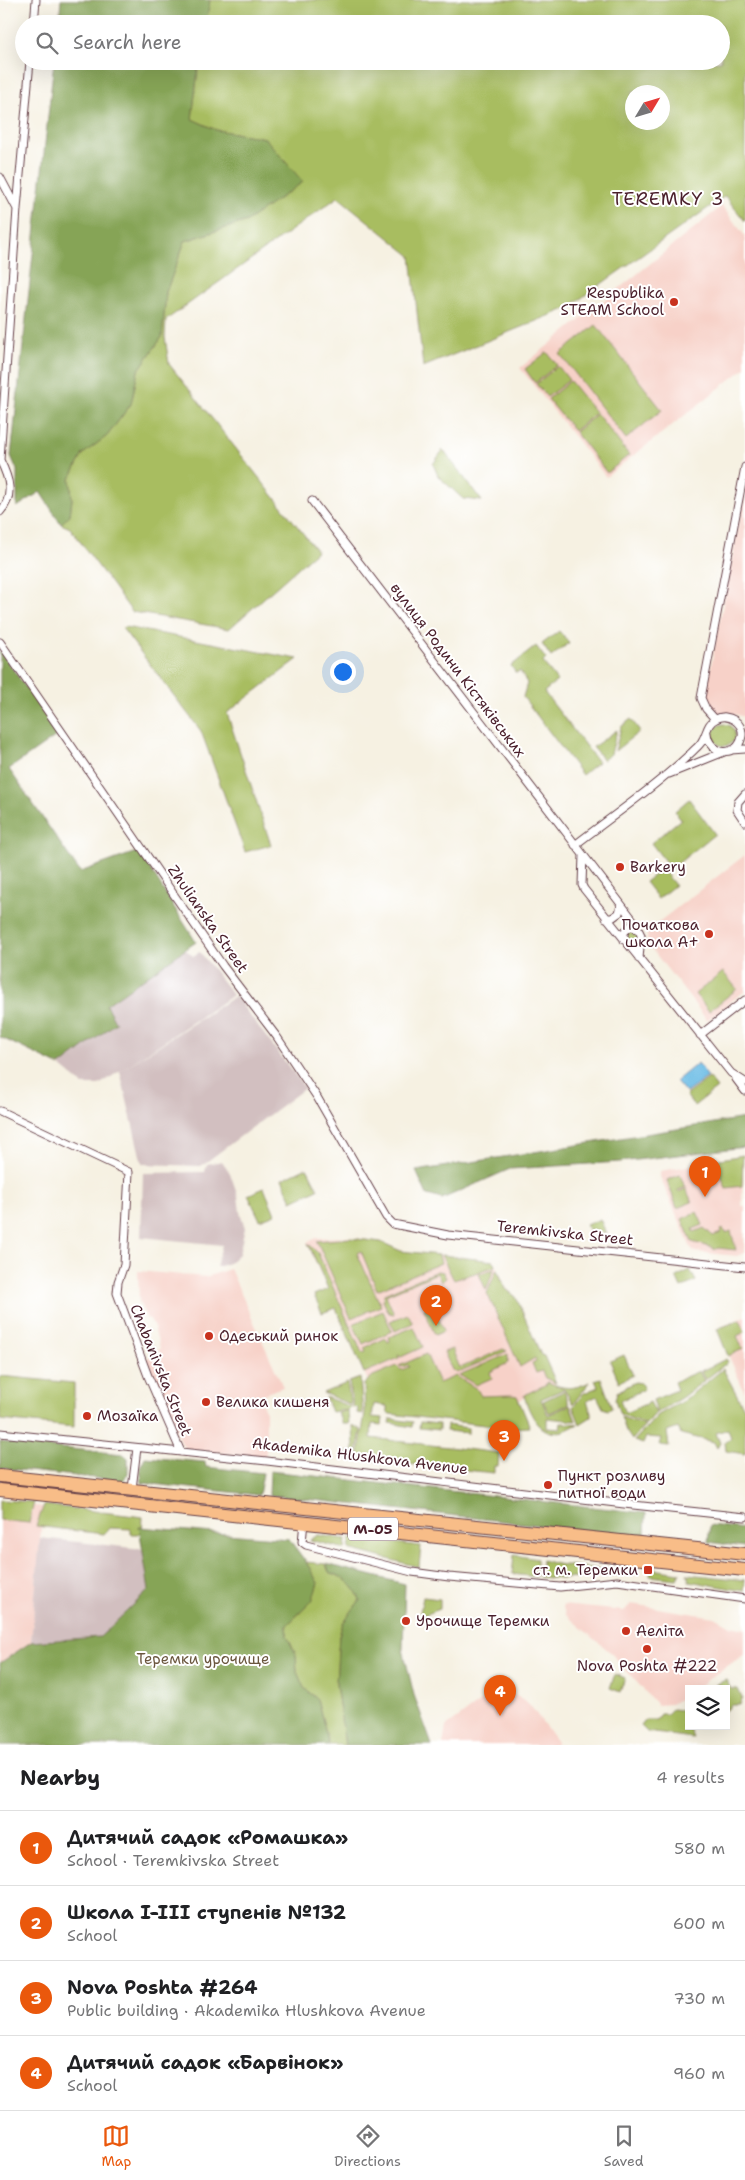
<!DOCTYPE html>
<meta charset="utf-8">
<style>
:root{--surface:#fff;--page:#f2f2f2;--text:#202124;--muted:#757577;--line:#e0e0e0;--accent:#ea580c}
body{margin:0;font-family:"Shantell Sans",sans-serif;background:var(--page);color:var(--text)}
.controls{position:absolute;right:15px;bottom:15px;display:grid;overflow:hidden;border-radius:0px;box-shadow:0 5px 20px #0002}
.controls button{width:45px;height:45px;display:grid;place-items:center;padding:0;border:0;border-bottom:1px solid var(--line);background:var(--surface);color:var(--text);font:25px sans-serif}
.compass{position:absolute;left:625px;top:85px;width:45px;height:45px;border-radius:50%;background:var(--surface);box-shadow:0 5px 20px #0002;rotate:52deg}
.you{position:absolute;left:342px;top:671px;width:18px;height:18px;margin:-12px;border:4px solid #fff;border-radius:50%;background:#1a73e8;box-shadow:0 0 0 8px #1a73e833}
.badge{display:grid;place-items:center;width:32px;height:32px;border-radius:50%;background:var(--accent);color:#fff;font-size:16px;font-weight:700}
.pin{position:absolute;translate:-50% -41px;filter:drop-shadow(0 1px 2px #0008)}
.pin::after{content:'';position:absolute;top:26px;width:18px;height:15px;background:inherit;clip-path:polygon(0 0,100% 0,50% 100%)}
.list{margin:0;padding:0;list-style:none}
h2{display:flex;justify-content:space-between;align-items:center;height:65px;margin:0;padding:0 20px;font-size:21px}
h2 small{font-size:16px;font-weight:400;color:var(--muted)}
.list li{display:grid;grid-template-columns:32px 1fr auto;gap:15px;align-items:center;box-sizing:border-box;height:75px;padding:0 20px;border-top:1px solid var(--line)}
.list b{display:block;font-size:19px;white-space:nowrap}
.list p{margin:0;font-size:16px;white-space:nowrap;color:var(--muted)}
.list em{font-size:16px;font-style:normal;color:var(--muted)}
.icon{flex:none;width:28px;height:28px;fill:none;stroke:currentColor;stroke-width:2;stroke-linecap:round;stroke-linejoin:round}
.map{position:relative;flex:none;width:745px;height:1745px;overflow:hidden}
.search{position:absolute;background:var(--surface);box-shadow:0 5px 20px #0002;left:15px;right:15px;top:15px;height:55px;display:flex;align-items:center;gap:12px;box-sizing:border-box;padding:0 18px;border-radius:28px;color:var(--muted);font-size:19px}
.sheet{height:365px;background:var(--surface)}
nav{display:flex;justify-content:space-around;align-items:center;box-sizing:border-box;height:70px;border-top:1px solid var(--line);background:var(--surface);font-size:14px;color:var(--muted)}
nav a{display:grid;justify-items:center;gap:2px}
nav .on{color:var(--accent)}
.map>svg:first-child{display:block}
.built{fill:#f7d1c8}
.industrial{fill:#d2bfc0}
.green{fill:#a8bd61;stroke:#796e46;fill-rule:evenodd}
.forest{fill:#86a457;stroke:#686241}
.water{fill:#69bbe5;stroke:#5a6d88}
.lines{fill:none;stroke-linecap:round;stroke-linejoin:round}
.street-casing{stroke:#643e46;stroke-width:9}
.highway-casing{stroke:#643e46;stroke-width:14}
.street{stroke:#fff;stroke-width:7}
.highway{stroke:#f8bd88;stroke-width:12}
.poi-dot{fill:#c8321e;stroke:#fff;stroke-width:2}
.labels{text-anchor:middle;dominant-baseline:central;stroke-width:4;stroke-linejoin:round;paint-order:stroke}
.shield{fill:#fff;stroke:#80626b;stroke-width:1}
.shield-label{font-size:14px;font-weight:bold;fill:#4a1f2b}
.poi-label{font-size:15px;fill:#4a1f2b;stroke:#fff;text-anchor:start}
.street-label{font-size:15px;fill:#4a1f2b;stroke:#fff}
.park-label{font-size:15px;fill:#6b563e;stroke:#fff}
.quarter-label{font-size:18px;letter-spacing:1px;fill:#4a1f2b;stroke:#fff}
</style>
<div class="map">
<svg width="745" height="1745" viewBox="0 0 745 1745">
<rect width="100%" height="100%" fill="#fff"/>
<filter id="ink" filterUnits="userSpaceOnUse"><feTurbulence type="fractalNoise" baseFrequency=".02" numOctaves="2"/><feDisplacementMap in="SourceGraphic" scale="10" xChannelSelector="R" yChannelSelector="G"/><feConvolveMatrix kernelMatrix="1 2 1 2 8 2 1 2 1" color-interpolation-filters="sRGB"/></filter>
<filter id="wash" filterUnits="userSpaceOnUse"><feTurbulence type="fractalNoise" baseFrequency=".0096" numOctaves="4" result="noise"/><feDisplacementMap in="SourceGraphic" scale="20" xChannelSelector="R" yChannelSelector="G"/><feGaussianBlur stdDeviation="1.12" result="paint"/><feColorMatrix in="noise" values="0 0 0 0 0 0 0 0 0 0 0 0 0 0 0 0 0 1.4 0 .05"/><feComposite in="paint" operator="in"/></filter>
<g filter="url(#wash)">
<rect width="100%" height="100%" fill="#f6f1e2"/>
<path class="built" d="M722 206 745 236V368L606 477 520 368Z
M745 494V717L730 713H717L704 701Z
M745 855V991L707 1020 647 943V931Z
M743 1156 742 1206H745L744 1253 737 1256 695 1252 691 1248 660 1177V1171Z
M346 1237 381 1242 401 1251 494 1261 506 1288 516 1297 541 1355 544 1356 556 1383 511 1404 370 1386 307 1242 317 1238Z
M230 1269 283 1387 258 1396 266 1412V1454L263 1457 188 1449 183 1446 145 1359 160 1353 158 1350 160 1348 153 1324 149 1318 147 1319 139 1301 138 1271 206 1277Z
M745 1316V1393L717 1329Z
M0 1502 43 1507 31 1642 0 1663Z
M631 1604 715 1617 731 1626 745 1629V1654L694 1689H689V1693L671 1704 657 1705 609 1651 566 1615 562 1605 624 1611Z
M491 1694 517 1696 529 1704 557 1742 553 1745H443L446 1727Z"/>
<path class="industrial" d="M185 949 193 956 200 952 233 995 99 1085H83L60 1066 89 1042 106 1005Z
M235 996 305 1088 201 1166 142 1164 120 1071Z
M222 1161 230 1173 238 1196 240 1212 245 1228 239 1254 229 1263 216 1267 222 1245 141 1237 143 1173 205 1172 207 1164Z
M40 1538 143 1549 150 1590 100 1637 31 1642Z"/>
<path class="green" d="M210 0H745V221L725 196 566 309 423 367 411 256 338 197 166 320 165 337 169 364 317 551 229 629 132 612 70 528 61 524 70 515 72 499 70 479 83 454 107 436 131 404 138 371 162 337 166 292 185 241 247 221 265 138 216 130 192 119 199 61H721V24H206ZM632 92H662V122H632Z
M596 325 662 410 626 439 560 354Z
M547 352 557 365 535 383 525 369Z
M558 366 569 380 547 397 536 384Z
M570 381 596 413 574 431 548 399Z
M597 414 629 455 607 473 575 432Z
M443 450 482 501 463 499 438 476 433 464Z
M125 627 298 659 227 713 271 845 245 852 201 731 122 628Z
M559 631 569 643 551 657 542 644Z
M536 646 546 659 543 662 557 681 544 692 598 762 582 775 523 697 527 683 520 671 516 673 511 666Z
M631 719 640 731 615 751 621 727Z
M713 735a11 11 0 1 1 22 0a11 11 0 1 1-22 0Z
M617 730 611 754 603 760 593 747Z
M689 799 715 834 671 869 651 843 681 819 675 811Z
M662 869 675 885 658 899 645 882Z
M628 929H634L639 936 637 951 626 936Z
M723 972 737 989 709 1011 695 994Z
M709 1078 717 1088 694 1106 686 1095Z
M743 1155 742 1186 726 1188 715 1160Z
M305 1168 308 1169 318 1189 292 1201 282 1179Z
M680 1175 684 1185 687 1187 678 1190V1192L686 1189 692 1202 677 1208 667 1180Z
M264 1188 275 1214 260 1220 248 1195Z
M697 1212 703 1225 693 1229 694 1232 704 1228 713 1236 721 1233 720 1230 723 1229 726 1233 731 1231 736 1250 718 1248 714 1250V1248L692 1242 682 1219Z
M600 1219 606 1233 588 1229 586 1225Z
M350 1238 381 1242 401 1251 439 1255 441 1263 377 1290 361 1251 357 1253 381 1306 351 1318 317 1241Z
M308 1243 318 1253 362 1353 366 1352 364 1348 386 1338 388 1342 390 1341 389 1337 414 1327 423 1347 401 1357 398 1355 399 1358 364 1373 336 1308 322 1313 314 1295 328 1289Z
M441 1255 494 1261 496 1266 454 1280Z
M494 1269 486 1290 479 1274Z
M497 1269 506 1289 516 1297 541 1355 544 1356 556 1383 545 1378 542 1371 536 1373 532 1363 536 1361 535 1358 520 1367 487 1293Z
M690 1270 696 1281 681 1288 676 1277Z
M437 1271 443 1272 446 1278 441 1282 437 1273 386 1295 394 1314 389 1313 383 1301 384 1294Z
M432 1305 444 1331 435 1335 424 1309Z
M383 1311 392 1331 363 1344 353 1324Z
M408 1314 413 1323 395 1331 390 1321Z
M740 1320 745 1332 737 1336 743 1349 728 1356 717 1329Z
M452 1349 460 1368 503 1349 507 1351 456 1373 452 1370 444 1352Z
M426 1354 439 1383 456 1376 477 1389 481 1396 511 1395 517 1396 530 1427 511 1428 390 1414 387 1412V1406L374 1404 372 1417 383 1418 382 1425 372 1424 371 1438 499 1453 498 1466H494V1473L358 1459 365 1412 364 1384 373 1376 397 1366 401 1370 409 1367 408 1365 402 1367 399 1366Z
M508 1354V1363L490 1372 492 1378 476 1385 459 1375Z
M624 1355 633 1375 619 1382 610 1361Z
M726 1359 728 1362 705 1380 701 1371Z
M723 1369 745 1410V1454L726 1451 725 1441 731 1438 728 1429 716 1433 720 1443 717 1448 714 1442 681 1434 678 1428 667 1432 669 1446 659 1445 661 1438 646 1437 643 1444 634 1441 658 1415 683 1401Z
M699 1371 704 1381 681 1398 657 1413 653 1400 677 1390 674 1382Z
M0 1376 74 1383V1427L0 1420Z
M360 1378 363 1414 357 1413 358 1408 353 1407 349 1382Z
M601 1378 612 1408 608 1410 603 1408 597 1396 587 1401 591 1412V1417L580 1424 573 1407 584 1393 598 1387 595 1380Z
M547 1382C565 1389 572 1390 590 1382L573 1404 564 1389 541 1399 548 1415 570 1405 576 1421 547 1418V1428L560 1429 561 1423 578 1424C572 1427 566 1431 559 1432 539 1436 528 1410 524 1395L547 1384Z
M635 1382 641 1383 644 1389 620 1401 625 1413 650 1402 656 1413 646 1424 620 1414 615 1400 617 1392Z
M347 1383 351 1405 323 1393Z
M564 1391 569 1404 549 1413 543 1401Z
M325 1397 351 1407 348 1410 331 1412Z
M345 1411H348L349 1424H342L338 1413Z
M621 1417 645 1425 632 1440 626 1431Z
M391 1419 413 1422 412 1427 390 1423Z
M420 1422 439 1424V1430L419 1428Z
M353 1425 361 1430 356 1458H347V1452H354Z
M447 1425 468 1428V1433L446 1431Z
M0 1500 34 1502 29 1523 0 1520Z
M44 1505 143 1517 142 1534H131V1529L109 1528 104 1534 36 1526Z
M318 1535 346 1539 345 1549 310 1540Z
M351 1538 421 1546 419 1567 349 1549Z
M514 1555 537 1559 536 1577 512 1574Z
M542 1560 556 1564 627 1572 628 1574 593 1576 586 1570 580 1573 578 1578 561 1579 539 1577Z
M306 1562 326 1564 329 1572C345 1577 355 1585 360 1600L343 1623 339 1636 336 1684 345 1745H329L317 1699 304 1688 297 1672 296 1655 287 1636V1625L312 1601 318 1583Z
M651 1569 680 1573 677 1579 650 1576Z
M687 1574 745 1580 744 1591 689 1581Z
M423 1597 440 1599V1609L419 1617Z
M615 1674 625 1678 620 1692 610 1688Z
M726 1680 731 1689H738L742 1698 739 1705H731L726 1711V1689H717L716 1684Z
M672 1709 681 1710 685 1720 682 1727 689 1728 693 1738 647 1732 641 1726 646 1720H656L660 1714H667Z"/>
<path class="forest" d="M61 0H210L206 24H59Z
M54 61H199L192 119 216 130 265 138 303 182 247 221 185 241 166 292 162 337 138 371 131 404 107 436 83 454 70 479 72 499 70 515 61 524 40 492 17 507V470L11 456Z
M0 651 59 734 9 769 80 872 139 851 196 942 106 1005 116 1023 60 1066 0 1037Z
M745 1118V1147L620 1162 510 1169 442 1199 427 1195 416 1171Z
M0 1442 123 1454 128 1458V1474L123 1481 0 1468Z
M145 1457 205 1462 206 1467 263 1473 259 1495 142 1483 140 1467Z
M270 1471 646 1513 645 1537 269 1495Z
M710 1525 745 1529V1547L708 1542Z
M139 1527 289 1539 306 1562 318 1583 312 1601 287 1625V1636L296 1655 297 1672 304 1688 317 1699 329 1745H0V1663L31 1642 100 1637 149 1590Z
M326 1564 405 1584 403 1649 414 1695 432 1745H345L336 1684 339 1636 343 1623 360 1600C355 1585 344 1577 329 1572Z"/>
<path class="water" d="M698 1063 708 1077 686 1093 676 1081Z"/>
</g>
<g filter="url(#ink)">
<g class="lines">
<defs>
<path id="street" d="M34 24 36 0
M0 177 17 209
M312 501 634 921 641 935 639 959
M0 512C15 496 9 478 0 460L17 209 30 61
M0 642 223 966 277 1037 317 1097 386 1217 393 1224 448 1235 745 1267
M715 719 706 709 701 698 745 467
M731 750 745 749
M669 774 724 752
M745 794 738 802 737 810 745 822
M575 845C614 815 656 786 692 752 696 748 700 745 702 741 707 733 707 723 716 719 728 712 744 723 742 736 738 759 709 755 707 733
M583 855 582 885 584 889 731 1073 745 1082
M606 918H612L619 913 621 905
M624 940V932L631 926 638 930
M700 1035 745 1000
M736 1079 745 1091
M0 1111 129 1172 124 1265 118 1282 117 1293 148 1376 181 1452
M0 1433 267 1461 624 1504 745 1517
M132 1489 137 1448
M304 1522 302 1542 306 1545 412 1572 449 1577 560 1587 617 1581 745 1599"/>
<path id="highway" d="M0 1476 745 1554
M0 1490 745 1570"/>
</defs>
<use href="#street" class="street-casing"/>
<use href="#highway" class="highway-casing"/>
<use href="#street" class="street"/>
<use href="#highway" class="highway"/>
</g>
</g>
<g class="poi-dot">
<circle cx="674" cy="302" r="5"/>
<circle cx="620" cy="867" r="5"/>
<circle cx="709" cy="934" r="5"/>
<circle cx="209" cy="1336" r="5"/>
<circle cx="206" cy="1402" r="5"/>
<circle cx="87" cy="1416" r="5"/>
<circle cx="548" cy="1485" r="5"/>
<rect x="643" y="1565" width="10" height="10" rx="2.5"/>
<circle cx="406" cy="1621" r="5"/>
<circle cx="626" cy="1631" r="5"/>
<circle cx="647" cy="1649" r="5"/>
</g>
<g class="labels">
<rect class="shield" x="348" y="1517.5" width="50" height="23" rx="4"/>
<g class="shield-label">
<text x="373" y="1529">М-05</text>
</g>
<g class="poi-label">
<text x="664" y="293" text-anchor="end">Respublika<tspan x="664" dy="17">STEAM School</tspan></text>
<text x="630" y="867">Barkery</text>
<text x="699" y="925" text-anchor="end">Початкова<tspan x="699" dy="17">школа А+</tspan></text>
<text x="219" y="1336">Одеський ринок</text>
<text x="216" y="1402">Велика кишеня</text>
<text x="97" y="1416">Мозаїка</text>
<text x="558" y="1476">Пункт розливу<tspan x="558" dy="17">питної води</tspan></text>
<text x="638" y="1570" text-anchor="end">ст. м. Теремки</text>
<text x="416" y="1621">Урочище Теремки</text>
<text x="636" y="1631">Аеліта</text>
<text x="647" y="1666" text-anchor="middle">Nova Poshta #222</text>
</g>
<g class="street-label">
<text transform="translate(458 670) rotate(53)">вулиця Родини Кістяківських</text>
<text transform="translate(208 919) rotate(55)">Zhulianska Street</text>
<text transform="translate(565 1233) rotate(6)">Teremkivska Street</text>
<text transform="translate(161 1370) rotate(68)">Chabanivska Street</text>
<text transform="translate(360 1456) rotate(7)">Akademika Hlushkova Avenue</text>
</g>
<g class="park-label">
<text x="203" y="1659">Теремки урочище</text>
</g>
<g class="quarter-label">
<text x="668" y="199">TEREMKY 3</text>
</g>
</g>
</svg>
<div class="controls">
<button><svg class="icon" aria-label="layers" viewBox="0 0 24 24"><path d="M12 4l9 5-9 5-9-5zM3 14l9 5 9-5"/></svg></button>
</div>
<svg class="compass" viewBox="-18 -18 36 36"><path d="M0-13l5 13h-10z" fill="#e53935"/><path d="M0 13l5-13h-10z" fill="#757577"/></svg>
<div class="you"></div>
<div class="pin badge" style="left:705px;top:1197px">1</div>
<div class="pin badge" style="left:436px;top:1326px">2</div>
<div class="pin badge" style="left:504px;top:1461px">3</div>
<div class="pin badge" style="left:500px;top:1716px">4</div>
<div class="search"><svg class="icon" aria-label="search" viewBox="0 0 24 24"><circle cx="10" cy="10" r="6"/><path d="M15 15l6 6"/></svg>Search here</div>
</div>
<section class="sheet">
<h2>Nearby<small>4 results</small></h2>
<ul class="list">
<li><span class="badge">1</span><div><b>Дитячий садок «Ромашка»</b><p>School · Teremkivska Street</p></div><em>580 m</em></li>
<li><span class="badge">2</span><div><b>Школа І-ІІІ ступенів №132</b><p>School</p></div><em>600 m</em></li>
<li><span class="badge">3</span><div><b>Nova Poshta #264</b><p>Public building · Akademika Hlushkova Avenue</p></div><em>730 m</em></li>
<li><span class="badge">4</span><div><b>Дитячий садок «Барвінок»</b><p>School</p></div><em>960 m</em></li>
</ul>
</section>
<nav>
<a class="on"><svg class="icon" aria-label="map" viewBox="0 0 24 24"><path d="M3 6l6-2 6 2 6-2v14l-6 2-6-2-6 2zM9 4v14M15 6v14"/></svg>Map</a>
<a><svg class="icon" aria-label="directions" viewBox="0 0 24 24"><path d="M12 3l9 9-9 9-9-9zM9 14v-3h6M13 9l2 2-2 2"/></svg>Directions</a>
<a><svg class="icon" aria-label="saved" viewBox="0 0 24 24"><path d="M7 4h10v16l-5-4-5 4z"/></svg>Saved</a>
</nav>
